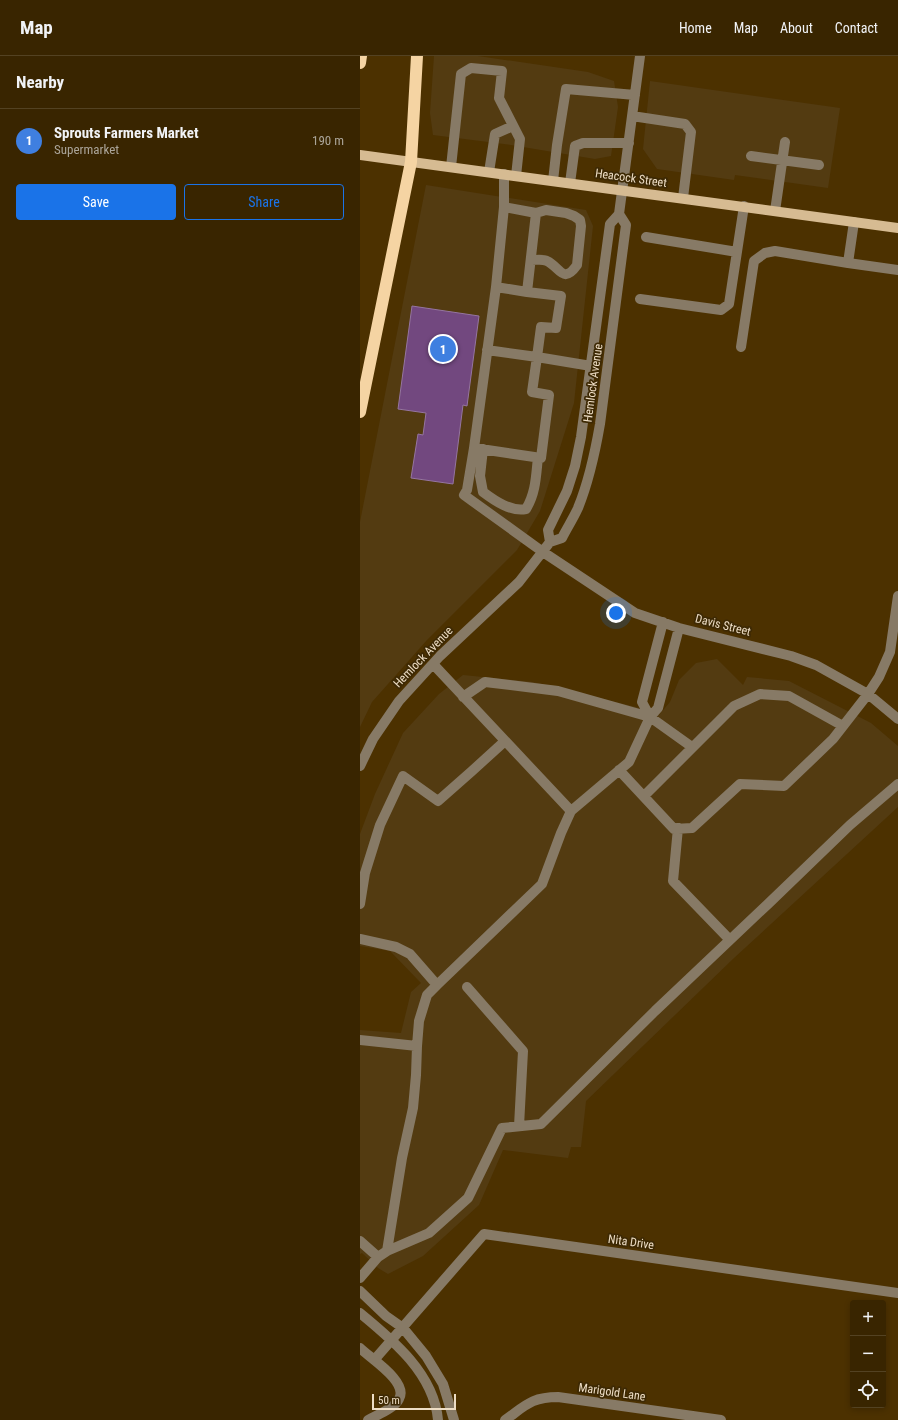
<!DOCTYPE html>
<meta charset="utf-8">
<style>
:root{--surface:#392500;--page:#44310f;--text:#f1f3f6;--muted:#aba599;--line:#534222;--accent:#1a73e8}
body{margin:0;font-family:"Roboto Condensed",sans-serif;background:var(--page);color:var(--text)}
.controls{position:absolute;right:12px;bottom:12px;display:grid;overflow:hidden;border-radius:4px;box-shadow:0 2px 6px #0003}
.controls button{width:36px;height:36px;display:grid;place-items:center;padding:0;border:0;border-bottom:1px solid var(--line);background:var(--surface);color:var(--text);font:20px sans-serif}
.scale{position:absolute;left:12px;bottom:10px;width:84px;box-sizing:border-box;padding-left:4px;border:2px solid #edddc5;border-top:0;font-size:11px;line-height:14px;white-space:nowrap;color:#edddc5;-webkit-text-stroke:3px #3d2904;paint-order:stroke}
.you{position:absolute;left:256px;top:557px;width:14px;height:14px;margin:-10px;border:3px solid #fff;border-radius:50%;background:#1a73e8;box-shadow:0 0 0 6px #1a73e833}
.badge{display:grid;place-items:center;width:26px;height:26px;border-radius:50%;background:var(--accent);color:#fff;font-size:13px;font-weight:700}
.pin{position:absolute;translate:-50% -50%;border:2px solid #fff;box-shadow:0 1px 4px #0006}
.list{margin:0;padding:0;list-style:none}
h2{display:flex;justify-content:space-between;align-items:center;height:52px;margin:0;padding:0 16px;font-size:17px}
h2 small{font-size:13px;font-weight:400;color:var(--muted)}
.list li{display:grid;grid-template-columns:26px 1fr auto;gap:12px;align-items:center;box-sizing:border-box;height:64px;padding:0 16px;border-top:1px solid var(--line)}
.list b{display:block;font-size:15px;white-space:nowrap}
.list p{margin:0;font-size:13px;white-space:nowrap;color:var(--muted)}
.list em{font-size:13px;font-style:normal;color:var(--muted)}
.actions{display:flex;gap:8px;padding:12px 16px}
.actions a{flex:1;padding:9px 0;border:1px solid var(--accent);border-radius:4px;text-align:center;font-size:14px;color:var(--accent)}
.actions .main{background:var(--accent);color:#fff}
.icon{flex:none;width:22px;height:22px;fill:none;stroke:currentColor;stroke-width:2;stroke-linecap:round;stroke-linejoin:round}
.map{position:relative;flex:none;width:538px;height:1364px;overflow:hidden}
header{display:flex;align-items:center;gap:24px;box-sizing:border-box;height:56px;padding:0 20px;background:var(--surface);border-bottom:1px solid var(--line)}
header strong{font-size:19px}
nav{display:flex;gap:22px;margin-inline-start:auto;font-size:14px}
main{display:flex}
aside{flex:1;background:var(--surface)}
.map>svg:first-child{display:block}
.built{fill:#533b11}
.building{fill:#72487f;stroke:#9575a0}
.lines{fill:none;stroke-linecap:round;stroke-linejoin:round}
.minor{stroke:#877a66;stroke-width:10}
.major{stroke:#d6bb92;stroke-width:10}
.highway{stroke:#f5d4a3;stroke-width:12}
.labels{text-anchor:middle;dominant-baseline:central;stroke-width:3.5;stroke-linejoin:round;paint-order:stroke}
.street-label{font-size:12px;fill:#edddc5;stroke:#3d2904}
</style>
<header>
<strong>Map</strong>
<nav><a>Home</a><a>Map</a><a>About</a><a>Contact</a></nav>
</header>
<main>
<aside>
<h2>Nearby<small></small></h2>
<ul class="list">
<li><span class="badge" style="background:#3f7fe0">1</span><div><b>Sprouts Farmers Market</b><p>Supermarket</p></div><em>190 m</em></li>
</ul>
<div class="actions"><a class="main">Save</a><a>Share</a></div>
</aside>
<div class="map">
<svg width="538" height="1364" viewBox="0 0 538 1364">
<rect width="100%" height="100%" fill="#4c3100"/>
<path class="built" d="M74 0H118L228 16 254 25 258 51 251 100 235 103 151 89 73 79 70 57Z
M290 25 480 52 468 132 375 119 374 124 297 113 283 93Z
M66 129 226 154 233 170 214 347 180 455 157 494 67 584 12 646 0 671V466Z
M357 603 383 629 387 621 429 625 511 667 538 690V751L374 902 226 1045 221 1091H211L208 1102 143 1094 119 1149 63 1200 28 1218 18 1212 2 1197 0 1198V974L41 977 51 936 61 927 30 895 0 890V778L15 738 43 677 79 638 103 619 173 626 276 651 299 659 310 646 319 624 336 607Z"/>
<path class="building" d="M52 250 119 260 107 350 103 349 93 428 51 422 58 378 63 379 66 357 38 353Z"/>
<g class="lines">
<path class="minor" d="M272 60 325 68 331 76 323 142
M391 100 459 109
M91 111 101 18 111 12 142 15 139 42 160 83 156 120
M129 116 135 78 153 70
M193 125 197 89 206 33 275 39
M210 127 215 90 223 87H269
M415 155 425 86
M494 166 488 207 538 214
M286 181 377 196
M172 204C177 204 183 203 187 205 200 211 203 229 217 209L221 170 220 164 214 160 206 157 186 154 176 157
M136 231 144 151V118
M280 243 361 254 369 248 384 150
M381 291 394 205 405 197 415 195 488 207
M127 294 177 301 181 271 196 272 201 240 167 236 176 157 144 151
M231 310 177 301 172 336 189 339 181 402 114 392 107 434 104 439 183 496 275 557 319 572 431 600 456 609 508 638 538 663
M114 392 136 231 167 236
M123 393 120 420 123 436C135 445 151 456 166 453 176 437 176 419 178 401
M190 486 188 474 207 435 215 410 221 381 250 168 259 158 280 0
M73 608 211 755 201 777 182 828 77 929
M103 641 125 626 198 635 290 661 332 691
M290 661 282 646 303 566
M0 710 13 683 39 645 80 600 159 526 190 486 202 482C207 472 213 463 218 452 229 425 235 397 240 368L266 169 259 158
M259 714 314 773 332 772 380 728 424 730 473 683 508 638 519 621 530 596 538 540
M284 740 374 650 400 638 429 640 483 670
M211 755 269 706 290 661 298 652 319 572
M318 772 313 825 370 884
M0 848 5 817 20 769 43 720 78 745 112 715 145 685
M0 883 36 891 50 898 77 929 67 939 59 965 57 990 0 984
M107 931 163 995 159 1070
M0 1185 18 1201
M27 1195 42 1102 53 1052 56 1019 57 990
M0 1222 18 1201 27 1195 69 1177 108 1142 142 1072 181 1068 295 955 409 847 490 769 538 728
M0 1235 26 1260 43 1272 66 1300 83 1328 94 1364
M0 1257C33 1284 74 1318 78 1364
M0 1292C10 1302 49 1326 39 1343 35 1352 17 1359 8 1364
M15 1303 124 1178 538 1237
M145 1364C165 1350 171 1341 198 1341L361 1364"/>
<path class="major" d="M0 99 538 172"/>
<path class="highway" d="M0 7 1 0
M0 356 51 106 57 0"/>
</g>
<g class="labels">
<g class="street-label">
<text transform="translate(271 122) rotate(8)">Heacock Street</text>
<text transform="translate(233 327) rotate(-82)">Hemlock Avenue</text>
<text transform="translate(363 569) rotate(14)">Davis Street</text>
<text transform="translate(63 601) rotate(-46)">Hemlock Avenue</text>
<text transform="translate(271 1186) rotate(8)">Nita Drive</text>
<text transform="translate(252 1336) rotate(8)">Marigold Lane</text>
</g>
</g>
</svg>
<div class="controls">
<button>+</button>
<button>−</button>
<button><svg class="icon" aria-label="locate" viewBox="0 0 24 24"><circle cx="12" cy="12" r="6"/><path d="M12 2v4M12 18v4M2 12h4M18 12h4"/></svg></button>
</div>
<div class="scale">50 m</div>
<div class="you"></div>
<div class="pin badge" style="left:83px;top:293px;background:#3f7fe0">1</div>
</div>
</main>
